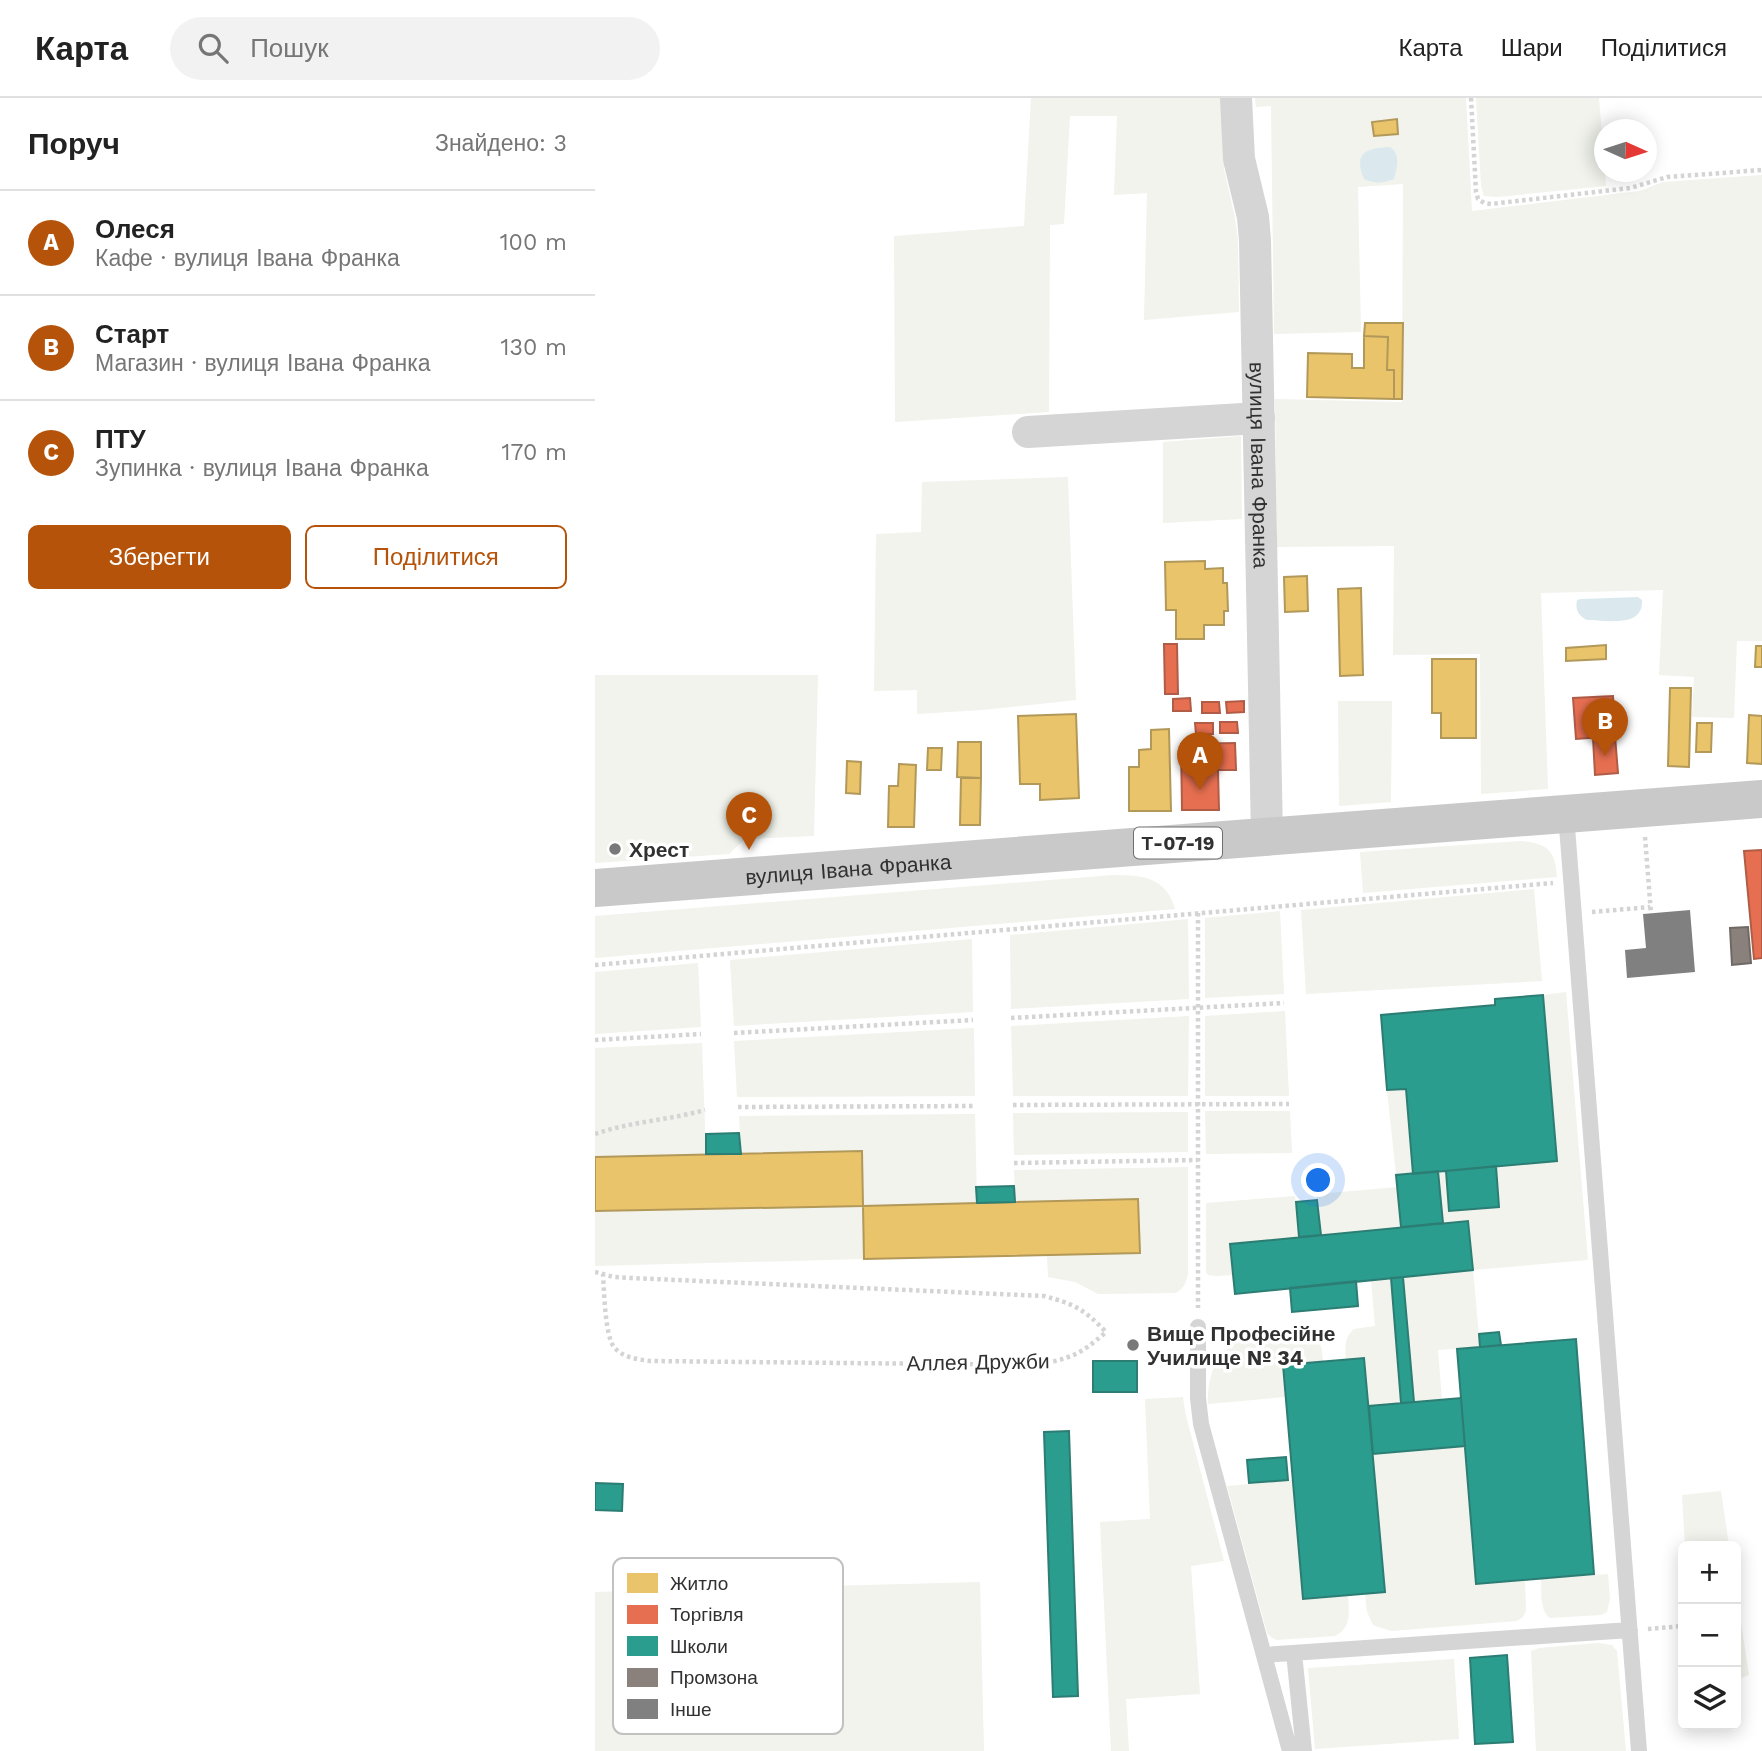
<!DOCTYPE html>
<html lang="uk">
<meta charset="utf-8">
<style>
:root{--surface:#fff;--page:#f2f2f2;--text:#222;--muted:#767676;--line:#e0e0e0;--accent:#b45309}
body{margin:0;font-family:"Work Sans",sans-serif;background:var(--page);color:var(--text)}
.controls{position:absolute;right:21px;bottom:21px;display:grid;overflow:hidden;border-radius:10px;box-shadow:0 4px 18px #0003}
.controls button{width:63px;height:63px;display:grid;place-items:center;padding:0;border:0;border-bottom:2px solid var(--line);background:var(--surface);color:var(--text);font:35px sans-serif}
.compass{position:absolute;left:999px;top:21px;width:63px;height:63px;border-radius:50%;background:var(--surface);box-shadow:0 4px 18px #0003;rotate:93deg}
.you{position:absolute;left:724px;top:1083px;width:24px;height:24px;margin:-18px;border:5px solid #fff;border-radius:50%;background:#1a73e8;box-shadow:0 0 0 10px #1a73e833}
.badge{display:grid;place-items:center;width:46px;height:46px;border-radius:50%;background:var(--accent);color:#fff;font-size:23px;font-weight:700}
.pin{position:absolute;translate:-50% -58px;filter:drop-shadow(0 2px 4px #0008)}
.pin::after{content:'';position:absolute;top:37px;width:24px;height:21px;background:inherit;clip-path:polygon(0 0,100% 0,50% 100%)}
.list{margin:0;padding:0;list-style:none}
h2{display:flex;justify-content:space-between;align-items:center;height:91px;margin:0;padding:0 28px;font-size:30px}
h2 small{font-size:23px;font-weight:400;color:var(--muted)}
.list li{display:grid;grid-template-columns:46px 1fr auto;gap:21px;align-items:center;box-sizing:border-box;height:105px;padding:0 28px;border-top:2px solid var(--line)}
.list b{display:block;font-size:26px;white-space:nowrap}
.list p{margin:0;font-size:23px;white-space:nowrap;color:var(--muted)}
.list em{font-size:23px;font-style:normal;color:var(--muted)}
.actions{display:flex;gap:14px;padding:21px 28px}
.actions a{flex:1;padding:16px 0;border:2px solid var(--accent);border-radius:10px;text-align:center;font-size:24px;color:var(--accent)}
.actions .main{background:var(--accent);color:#fff}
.icon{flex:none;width:38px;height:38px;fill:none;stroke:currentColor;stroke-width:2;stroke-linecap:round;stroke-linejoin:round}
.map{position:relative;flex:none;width:1167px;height:1653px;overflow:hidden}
header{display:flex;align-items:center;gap:42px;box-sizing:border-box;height:98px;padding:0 35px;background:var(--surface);border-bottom:2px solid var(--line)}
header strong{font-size:33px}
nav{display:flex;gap:38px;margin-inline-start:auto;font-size:24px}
.search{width:490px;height:63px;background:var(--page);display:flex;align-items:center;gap:18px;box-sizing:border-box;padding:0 24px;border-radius:38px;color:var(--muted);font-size:26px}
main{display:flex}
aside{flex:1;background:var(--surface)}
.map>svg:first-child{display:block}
.green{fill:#f1f3ec}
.water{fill:#dbe9ef}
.homes{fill:#e9c46a;stroke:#b29859;stroke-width:2}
.shops{fill:#e76f51;stroke:#b05c47;stroke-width:2}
.schools{fill:#2a9d8f;stroke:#2c7d73;stroke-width:2}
.industry{fill:#8a817c;stroke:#6f6966;stroke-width:2}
.building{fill:#808080}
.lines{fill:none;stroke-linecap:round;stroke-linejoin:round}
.path{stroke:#d4d4d4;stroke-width:4.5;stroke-dasharray:3.5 3.5;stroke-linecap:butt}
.service{stroke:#d5d5d5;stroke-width:16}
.minor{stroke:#d5d5d5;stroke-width:32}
.primary{stroke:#c9c9c9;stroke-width:38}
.poi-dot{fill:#797979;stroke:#fff;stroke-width:2.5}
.labels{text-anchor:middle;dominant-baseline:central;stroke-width:7;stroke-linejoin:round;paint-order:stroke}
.shield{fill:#fff;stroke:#6f6f6f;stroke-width:2}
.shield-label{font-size:19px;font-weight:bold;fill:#313131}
.street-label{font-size:21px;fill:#313131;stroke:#fff}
.poi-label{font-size:21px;font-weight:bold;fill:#313131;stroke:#fff;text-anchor:start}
.key{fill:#fff;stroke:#c1c1c1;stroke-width:2}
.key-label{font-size:19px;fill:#313131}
</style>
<header>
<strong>Карта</strong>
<div class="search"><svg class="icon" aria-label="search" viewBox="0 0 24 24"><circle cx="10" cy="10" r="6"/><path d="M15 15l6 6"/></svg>Пошук</div>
<nav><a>Карта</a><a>Шари</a><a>Поділитися</a></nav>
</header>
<main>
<aside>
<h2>Поруч<small>Знайдено: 3</small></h2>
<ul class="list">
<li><span class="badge">A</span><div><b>Олеся</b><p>Кафе · вулиця Івана Франка</p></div><em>100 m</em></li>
<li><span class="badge">B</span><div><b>Старт</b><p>Магазин · вулиця Івана Франка</p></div><em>130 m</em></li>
<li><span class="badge">C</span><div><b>ПТУ</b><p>Зупинка · вулиця Івана Франка</p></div><em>170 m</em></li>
</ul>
<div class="actions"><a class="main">Зберегти</a><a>Поділитися</a></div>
</aside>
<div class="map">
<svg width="1167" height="1653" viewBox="0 0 1167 1653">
<rect width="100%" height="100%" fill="#fff"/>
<path class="green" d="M436 0H626L629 71 640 120 643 142 644 214 549 222 552 95 519 97 522 18H475L469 126 455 127 454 314 300 324 299 138 429 128Z
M660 0H871L877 113 1036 94 1045 93 1068 84 1167 77V543H1142L1139 620 1097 619 1099 579 1064 577 1068 492 946 495 953 691 886 696 885 556 798 557 799 448 682 449 680 301 807 304 808 86 763 89 766 234 679 236 676 8 661 9Z
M881 0H1004L1011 88 903 99 889 98 886 88Z
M646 338 647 421 568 425V344Z
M473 379 481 602 387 612 322 616V592L279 593 281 436 326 434 327 384Z
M0 577H223L219 738 150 741 134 756 0 765Z
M743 603H797L796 704 744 708Z
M926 743C953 746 960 752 962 779L768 795 765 754Z
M518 777C548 777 571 779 580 811L0 860V818Z
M939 791 947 883 711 896 706 812Z
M685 813 689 896 610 900V820Z
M593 821 594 901 416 911 415 837Z
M377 841 378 914 139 928 135 862Z
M103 865 106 929 0 936V874Z
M971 894 993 1162 878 1172 885 1249 843 1252 847 1302 819 1304 808 1179 878 1172 873 1123 848 1125 843 1073H851L854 1113 904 1109 901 1068 962 1063 948 897Z
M690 913 694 998H610V918Z
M594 918 593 998H418L416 928Z
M379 930 380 998 142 999 139 943Z
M107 945 111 1056 0 1059V950Z
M811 991 818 1076 801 1077 792 992Z
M610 1013H695L697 1055 611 1056Z
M593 1014V1054L419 1057 418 1015Z
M380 1016 382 1105 269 1108V1161L0 1168V1114L268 1107 267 1053 146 1056 144 1018Z
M593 1069V1176C591 1185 589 1190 581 1195L503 1196 480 1184 453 1179 452 1157 544 1155 543 1102 420 1104 419 1072Z
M803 1089 806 1129 726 1137 722 1096Z
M700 1098 704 1139 635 1146 638 1177 622 1178 613 1177 611 1174V1105Z
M796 1180 806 1305 774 1308 769 1260 751 1262C750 1250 749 1239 759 1231L780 1228 776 1182Z
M711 1237C727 1242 727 1248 728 1264L688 1268 690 1299 613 1306C612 1280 621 1249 649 1242 668 1238 691 1239 711 1237Z
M588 1299 590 1314 629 1463 596 1468 605 1596 531 1601 534 1653H516L505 1424 555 1421 550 1301Z
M870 1348 930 1482 931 1513 928 1519 922 1523 796 1533 778 1527 772 1514 770 1496 790 1493 778 1356Z
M698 1382 708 1500 753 1497C754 1514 757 1529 740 1538L682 1542 677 1540 672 1535 632 1388Z
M1126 1393 1134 1448H1090L1087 1397Z
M1013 1476 1015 1501 1012 1514 1006 1517 955 1520C944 1512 947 1493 946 1481Z
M385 1484 389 1653H0V1494Z
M1141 1492 1154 1577 1141 1582Z
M1003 1545 1017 1547 1022 1553 1031 1653H941L936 1553 944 1550Z
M859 1561 864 1641 720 1651 713 1570Z"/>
<path class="water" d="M795 49C806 56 802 70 799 81 788 85 780 86 769 81 758 55 771 50 795 49Z
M1043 499 1047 502C1047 505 1047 510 1045 513 1038 528 1005 522 992 522 983 518 980 511 982 502L986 501Z"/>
<path class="homes" d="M802 21 803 36 779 38 777 24Z
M770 225H808L807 301H799V272H792L793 239 769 238Z
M769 238 793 239 792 272H799V301L712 299 713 255 757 256V270H769Z
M610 463V471L628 470V485H632L633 513H629V527H609V541H581V512H571L570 464Z
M712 478 713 513 690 514 689 479Z
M766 490 768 577 745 578 743 491Z
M1011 547V561L971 563V550Z
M1161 548H1167V569H1160Z
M837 561H881V640H846V615H837Z
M1075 590H1096L1094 669 1073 668Z
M481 616 484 700 445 702V686H425L423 618Z
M1154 617 1167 618V666L1152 665Z
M1102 625H1117L1116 654H1101Z
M574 631 576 713H534V669H544V652L556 651V632Z
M363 644H386V680L362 679Z
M333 650H347L346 672H332Z
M252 663 266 664 265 696 251 695Z
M304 666 321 667 319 729H293L294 688H303Z
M366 680H386L385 727H365Z
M267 1053 268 1108 0 1113V1059Z
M543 1101 545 1155 269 1161 268 1108Z"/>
<path class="shops" d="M569 546H582L583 596H570Z
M1018 598 1020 638 981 641 978 600Z
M595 600 596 613H578V601Z
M649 603V614L632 615 631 604Z
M607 604H624L625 615H607Z
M625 624H642L643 635H625Z
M600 625H618V636H601Z
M1020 638 1023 675 1000 677 998 640Z
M640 645 641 672H623L624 712H587L586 646Z
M1167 752V860L1159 861 1149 753Z"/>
<path class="schools" d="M948 897 962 1063 818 1076 811 991 792 992 786 917 900 907V901Z
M144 1035 146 1056H111V1036Z
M901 1068 904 1109 854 1113 851 1073Z
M843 1073 848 1125 806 1129 801 1077Z
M419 1088 420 1104 382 1105 381 1089Z
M722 1102 726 1137 704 1139 701 1104Z
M873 1123 878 1172 640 1196 635 1146Z
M808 1179 819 1304 806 1305 796 1180Z
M761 1183 763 1208 697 1214 695 1190Z
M904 1234 906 1247 885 1249 884 1236Z
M981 1241 999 1476 881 1486 862 1251Z
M769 1260 790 1494 708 1501 688 1267Z
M498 1263H542V1294H498Z
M866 1300 870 1348 778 1356 774 1308Z
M474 1333 483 1598 458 1599 449 1334Z
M691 1359 693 1382 654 1385 652 1362Z
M0 1385 28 1386 27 1413 0 1412Z
M912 1557 918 1644 880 1646 875 1560Z"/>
<path class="industry" d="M1153 829 1156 865 1137 867 1135 830Z"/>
<path class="building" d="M1095 812 1100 874 1032 880 1030 852 1051 850 1048 816Z"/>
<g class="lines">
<path class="path" d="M876 0 881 94 883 101 889 105 896 106 1035 90 1072 79 1167 72
M1050 739 1056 815
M997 814 1055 809
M603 815V1210
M0 867 958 785
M416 920 689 905
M139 935 378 922
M0 942 106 936
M418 1007 694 1006
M143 1009 380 1008
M0 1036C34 1024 74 1022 110 1012
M419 1065 603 1062
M0 1174 19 1179 36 1180 449 1198C479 1206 489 1211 511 1234 485 1257 476 1260 442 1267L55 1263C42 1261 28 1260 19 1249 10 1238 9 1192 8 1176
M1053 1531 1088 1528"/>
<path class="service" d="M971 716 1044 1653
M603 1229V1300L606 1326 695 1653
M699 1555 709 1653
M669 1557 1035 1532"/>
<g class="minor">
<path id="s1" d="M641 0 644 61 658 119 660 142 672 738"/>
<path d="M433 334 664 320"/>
</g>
<path class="primary" id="s2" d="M0 790 1167 701"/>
</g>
<g class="poi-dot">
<circle cx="20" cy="751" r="7"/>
<circle cx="538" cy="1247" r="7"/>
</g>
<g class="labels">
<rect class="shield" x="539" y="729.5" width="88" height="31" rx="5"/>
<g class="shield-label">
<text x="583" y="745">Т-07-19</text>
</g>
<g class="street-label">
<text stroke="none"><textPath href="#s1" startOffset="369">вулиця Івана Франка</textPath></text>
<text stroke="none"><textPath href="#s2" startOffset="254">вулиця Івана Франка</textPath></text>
<text transform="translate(383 1264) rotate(-1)">Аллея Дружби</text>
</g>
<g class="poi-label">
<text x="34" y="751">Хрест</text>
<text x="552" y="1235">Вище Професійне<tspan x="552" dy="24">Училище № 34</tspan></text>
</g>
</g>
<rect x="18" y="1460" width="230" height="176" rx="10" class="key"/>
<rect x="32" y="1475" width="31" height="20" fill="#e9c46a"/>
<rect x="32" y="1507" width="31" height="19" fill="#e76f51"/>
<rect x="32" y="1538" width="31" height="20" fill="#2a9d8f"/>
<rect x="32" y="1570" width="31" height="19" fill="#8a817c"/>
<rect x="32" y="1601" width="31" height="20" fill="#808080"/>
<g class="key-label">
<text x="75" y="1492">Житло</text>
<text x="75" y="1523">Торгівля</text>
<text x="75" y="1555">Школи</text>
<text x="75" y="1586">Промзона</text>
<text x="75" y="1618">Інше</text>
</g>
</svg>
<div class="controls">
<button>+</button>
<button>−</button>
<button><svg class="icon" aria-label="layers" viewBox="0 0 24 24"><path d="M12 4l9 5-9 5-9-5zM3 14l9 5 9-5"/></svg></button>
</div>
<svg class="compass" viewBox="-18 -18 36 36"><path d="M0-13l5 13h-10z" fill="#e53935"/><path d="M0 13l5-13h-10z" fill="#767676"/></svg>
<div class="you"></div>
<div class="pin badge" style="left:605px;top:692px">A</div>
<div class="pin badge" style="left:1010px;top:658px">B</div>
<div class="pin badge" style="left:154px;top:752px">C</div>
</div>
</main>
